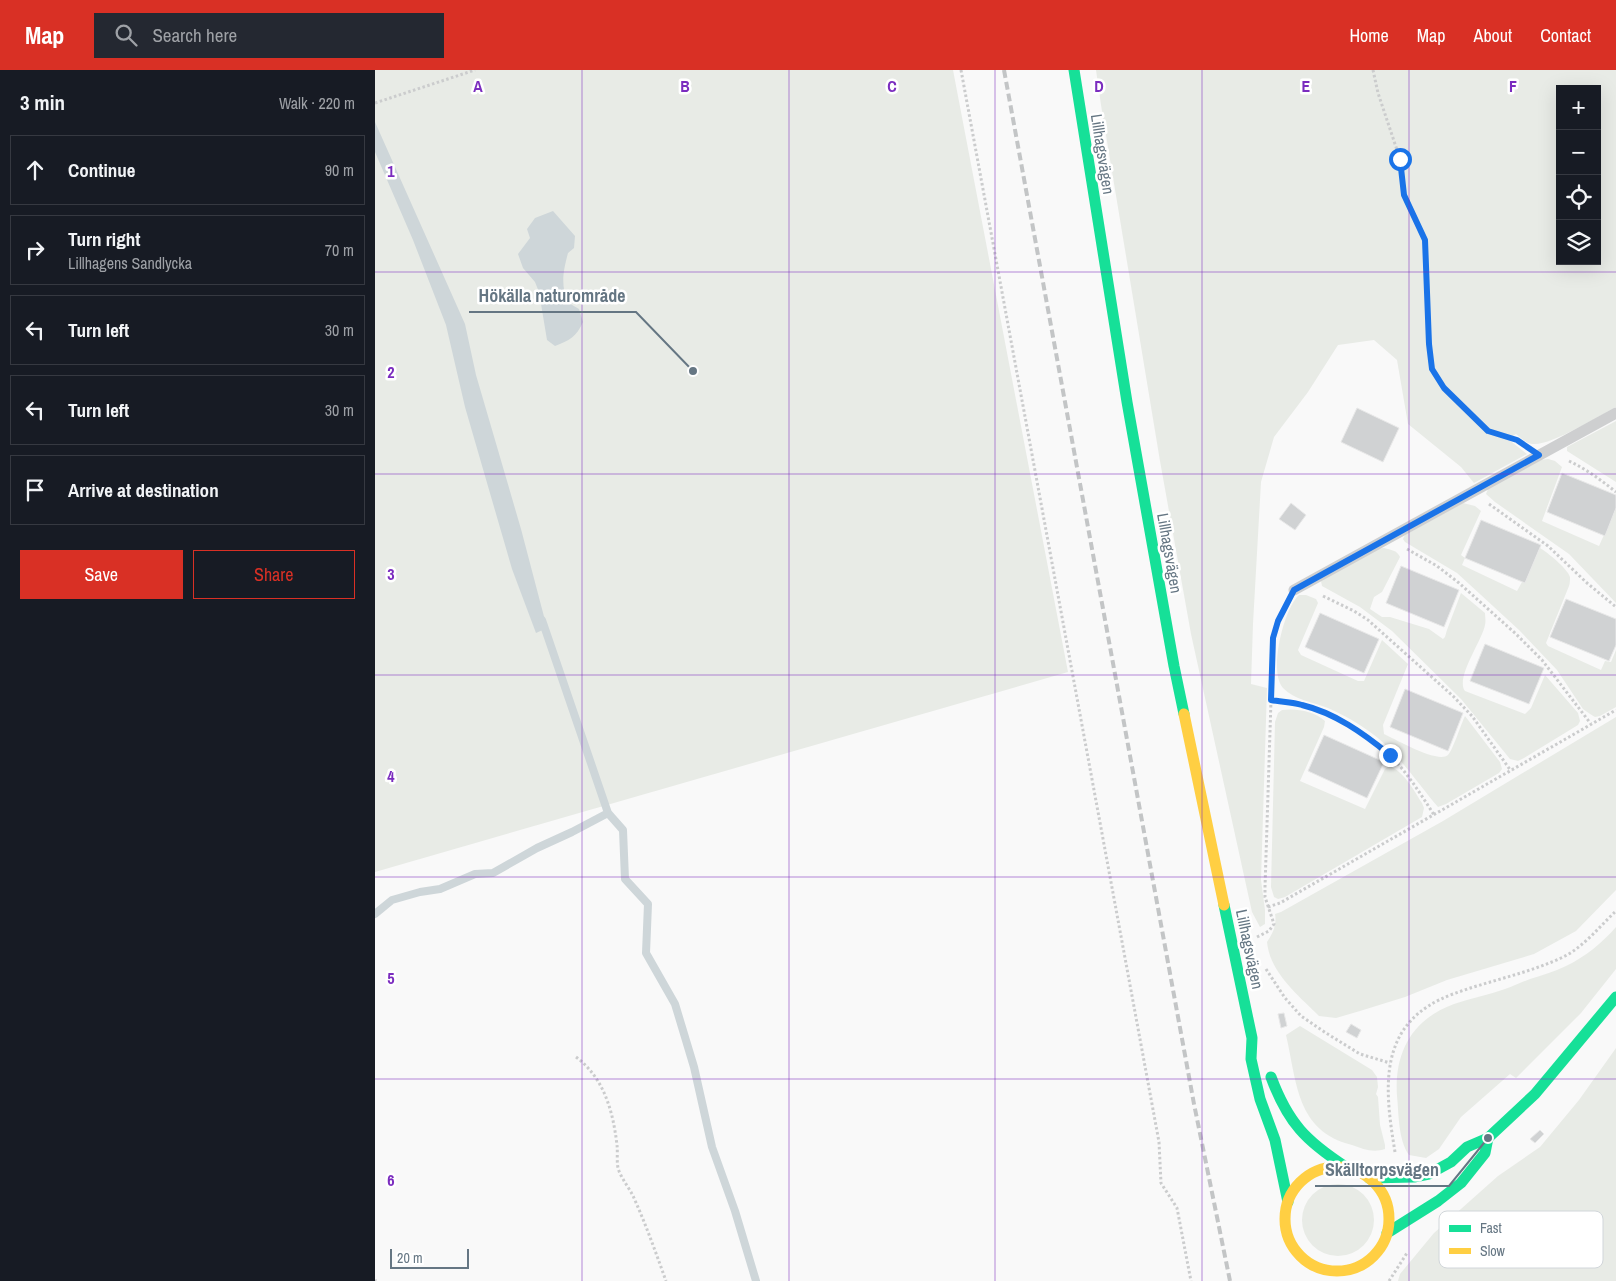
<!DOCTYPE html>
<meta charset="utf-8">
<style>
:root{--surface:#171b24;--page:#242831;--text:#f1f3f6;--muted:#9ea1a6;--line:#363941;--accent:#d93025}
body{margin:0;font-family:"Archivo Narrow",sans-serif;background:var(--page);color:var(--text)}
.controls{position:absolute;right:15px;top:15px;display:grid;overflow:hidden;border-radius:0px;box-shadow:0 5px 20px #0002}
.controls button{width:45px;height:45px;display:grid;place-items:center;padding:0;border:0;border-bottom:1px solid var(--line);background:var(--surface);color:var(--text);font:25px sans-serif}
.scale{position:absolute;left:15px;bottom:12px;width:79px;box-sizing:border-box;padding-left:5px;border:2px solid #657683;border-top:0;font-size:14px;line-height:18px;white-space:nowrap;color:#657683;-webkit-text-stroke:4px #fff;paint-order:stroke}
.stop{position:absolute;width:15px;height:15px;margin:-11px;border:4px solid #1a73e8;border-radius:50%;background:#fff}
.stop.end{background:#1a73e8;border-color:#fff;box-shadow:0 1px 5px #0008}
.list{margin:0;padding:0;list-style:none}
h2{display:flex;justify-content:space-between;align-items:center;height:65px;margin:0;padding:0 20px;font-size:21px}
h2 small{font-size:16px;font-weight:400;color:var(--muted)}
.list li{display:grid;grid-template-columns:32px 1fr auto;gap:15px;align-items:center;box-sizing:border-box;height:70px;margin:0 10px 10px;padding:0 10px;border:1px solid var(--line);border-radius:0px}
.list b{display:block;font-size:19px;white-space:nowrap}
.list p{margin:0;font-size:16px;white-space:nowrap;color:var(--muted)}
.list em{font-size:16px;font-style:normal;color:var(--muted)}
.actions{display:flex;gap:10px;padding:15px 20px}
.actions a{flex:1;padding:11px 0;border:1px solid var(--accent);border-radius:0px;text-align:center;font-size:18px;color:var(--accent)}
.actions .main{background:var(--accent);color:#fff}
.icon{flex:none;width:28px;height:28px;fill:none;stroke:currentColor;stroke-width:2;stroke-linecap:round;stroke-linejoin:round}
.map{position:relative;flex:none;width:1241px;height:1211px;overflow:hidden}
header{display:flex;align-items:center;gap:30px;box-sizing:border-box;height:70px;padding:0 25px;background:var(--accent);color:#fff}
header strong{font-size:24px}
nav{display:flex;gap:28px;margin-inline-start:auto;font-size:18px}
.search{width:350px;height:45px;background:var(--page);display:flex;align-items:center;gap:12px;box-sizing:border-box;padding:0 18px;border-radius:0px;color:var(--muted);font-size:19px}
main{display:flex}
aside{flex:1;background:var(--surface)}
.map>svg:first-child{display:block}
.green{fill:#e8ebe6;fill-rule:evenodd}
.water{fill:#ced6d9}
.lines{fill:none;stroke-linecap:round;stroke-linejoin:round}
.stream{stroke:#ced6d9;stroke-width:8}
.building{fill:#d0d2d3;stroke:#e8e8e8}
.path{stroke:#cbcccd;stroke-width:3;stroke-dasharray:2.5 2.5;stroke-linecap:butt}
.lane{stroke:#cecfd0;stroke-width:11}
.fast{stroke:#16e098;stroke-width:11}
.slow{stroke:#ffcf43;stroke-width:11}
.rail{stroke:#c3c5c6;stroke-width:4;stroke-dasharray:8 4;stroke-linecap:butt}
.route{stroke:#1a73e8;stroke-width:6}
.grid{fill:none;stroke:#7b2cbf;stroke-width:1;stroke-opacity:0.55}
.labels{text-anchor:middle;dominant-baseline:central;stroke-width:5;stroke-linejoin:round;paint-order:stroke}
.street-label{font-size:16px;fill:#657683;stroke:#fff}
.key{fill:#fff;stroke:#d1d6da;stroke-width:1}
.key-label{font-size:14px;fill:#657683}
.grid-label{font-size:16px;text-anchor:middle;font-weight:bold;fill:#7b2cbf;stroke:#fff;stroke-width:5;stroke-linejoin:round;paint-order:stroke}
.leader{fill:none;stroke:#657683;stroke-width:2}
.callout-dot{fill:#657683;stroke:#fff;stroke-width:2}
.callout-label{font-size:18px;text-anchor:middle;font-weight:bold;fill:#657683;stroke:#fff;stroke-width:5;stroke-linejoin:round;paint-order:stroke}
</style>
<header>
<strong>Map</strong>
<div class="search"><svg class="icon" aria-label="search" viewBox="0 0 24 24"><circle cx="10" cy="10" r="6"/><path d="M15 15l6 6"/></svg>Search here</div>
<nav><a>Home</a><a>Map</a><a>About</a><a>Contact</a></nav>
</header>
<main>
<aside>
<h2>3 min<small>Walk · 220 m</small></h2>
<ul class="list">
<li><svg class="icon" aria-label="ahead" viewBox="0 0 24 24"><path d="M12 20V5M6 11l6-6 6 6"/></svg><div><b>Continue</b></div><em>90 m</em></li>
<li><svg class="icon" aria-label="right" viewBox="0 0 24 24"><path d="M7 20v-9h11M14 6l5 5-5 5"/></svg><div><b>Turn right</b><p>Lillhagens Sandlycka</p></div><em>70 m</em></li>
<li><svg class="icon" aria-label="left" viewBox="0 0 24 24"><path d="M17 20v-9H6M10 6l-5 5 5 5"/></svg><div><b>Turn left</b></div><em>30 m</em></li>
<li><svg class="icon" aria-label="left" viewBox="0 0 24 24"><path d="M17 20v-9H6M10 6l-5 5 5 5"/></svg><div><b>Turn left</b></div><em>30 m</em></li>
<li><svg class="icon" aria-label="arrive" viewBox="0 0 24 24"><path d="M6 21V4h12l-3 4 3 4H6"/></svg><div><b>Arrive at destination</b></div></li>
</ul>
<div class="actions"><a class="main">Save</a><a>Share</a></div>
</aside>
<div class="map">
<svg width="1241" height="1211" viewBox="0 0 1241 1211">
<rect width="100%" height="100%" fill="#f9f9f9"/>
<path class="green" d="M0 0H578L693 602 0 802Z
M721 0H1241V337C1224 346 1175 376 1158 374 1152 374 1146 368 1141 364L1133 369 1152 384 1099 413 1086 397 1033 354 1022 290 999 270 963 275 933 322 899 367 886 412 878 554 876 614 892 618 886 810 890 840V854L885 857 877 842 816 564 785 391 726 35ZM1185 19H1222V191H1185Z
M1241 351V412L1192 381V377Z
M1173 389 1180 391 1187 397 1167 451 1224 476 1241 438V533L1194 484 1120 432 1111 424 1113 419 1166 390Z
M1088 433 1100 436 1106 441 1086 485 1090 488 1087 495 1142 521 1147 512 1150 513 1165 478C1172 482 1193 499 1195 507 1195 509 1195 514 1194 516L1171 573 1173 576 1226 600 1230 591 1236 592 1241 580V637L1225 646 1220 647 1215 644 1208 639 1182 600 1144 560 1106 525 1082 503 1030 472 1028 469 1030 465Z
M1009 478C1016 480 1022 480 1025 487L1007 522 999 527 995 539 1007 547H1015L1054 559 1068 569 1070 567 1072 560 1086 523 1110 543C1110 546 1111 551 1110 555 1107 571 1080 608 1090 621L1150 644 1156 638 1170 605 1203 643 1205 651 1203 655 1149 688 1143 691 1135 689 1086 629 1017 561 985 537 947 516 946 511 1000 479Z
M924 525H931L941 529 943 533 923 580 926 585 983 611H989L1007 570 1033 594 1008 655 1009 664C1020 669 1063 694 1073 685 1078 680 1086 654 1090 646L1125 692 1127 699 1124 703 1071 734 1063 737C1044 715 1021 681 999 665 985 654 969 645 953 638 938 632 919 630 908 618 893 602 909 538 924 525Z
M907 640C921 638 939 641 950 651L949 657 925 711 990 739 1010 699 1014 696C1029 701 1039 721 1047 733L1049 738 1047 747 910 827 903 829 899 827 896 817 900 652 903 643Z
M1241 647V820L1201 861 1159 884 1072 910 1030 927 985 941 961 948 944 946C923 925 895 903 892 872 898 863 902 855 900 844L906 842 1068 751Z
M1241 857V899L1206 943 1141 1008 1135 1004 1086 1047 1064 1079 1051 1088 1034 1085C1023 1069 1024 1045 1022 1026 1019 983 1037 949 1079 934 1096 928 1114 925 1130 919 1139 916 1147 912 1155 909 1167 905 1179 902 1191 896 1210 887 1227 873 1241 857Z
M925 956 997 1000 1002 1007 1003 1017 1001 1024 1003 1027 1005 1055 1010 1075V1079C998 1083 988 1079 977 1075 921 1061 922 1012 911 965Z
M1241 978V1211H1023L1025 1204 1059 1163 1123 1106 1165 1077 1204 1030Z
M927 1150a36 36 0 1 1 72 0a36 36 0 1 1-72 0Z"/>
<path class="water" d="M0 52 90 254 101 305 146 459 172 558 161 563 137 499 90 337 71 255 38 170 0 82Z
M178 141 200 166 199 178 193 183C188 202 186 213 192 232L204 239 208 252C202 266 194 271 180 276L172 270 164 222 160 212 148 198 143 184 155 168 152 159 160 148Z"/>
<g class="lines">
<path class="stream" d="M167 550 233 743 248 760 250 809 273 834 271 883 300 934 319 997 337 1077 360 1141 381 1211
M0 844 17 830 45 822 65 819 100 804 118 803 162 778 197 762 233 743"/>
</g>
<path class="building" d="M982 338 1024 358 1008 392 966 372Z
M1187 403 1241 425V438L1230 466 1172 442Z
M916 433 931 445 920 460 904 449Z
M1106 450 1166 475 1150 513 1090 488Z
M1026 496 1084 520 1069 557 1011 533Z
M1191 529 1241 549V575L1234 591 1175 567Z
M945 543 1004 569 989 603 930 577Z
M1110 574 1169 598 1154 634 1095 611Z
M1030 619 1088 643 1073 681 1015 657Z
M949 665 1009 692 992 728 933 701Z
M909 943 912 956 906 958 903 944Z
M976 954 986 960 982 968 971 962Z
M1165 1060 1169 1064 1160 1073 1155 1069Z"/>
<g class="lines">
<path class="path" d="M586 0 784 1072 786 1113 802 1138 816 1211
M998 0 1003 23 1025 89 1029 125 1049 170 1054 274 1057 299 1069 318 1113 361 1142 370 1147 374
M0 33 100 0
M1194 391C1211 399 1226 410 1241 422
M1114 434 1173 476 1212 513 1241 537
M1032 479 1062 496 1084 513 1141 564 1167 590 1216 654
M948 526 979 541 993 550 1078 626 1097 646 1136 701
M896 630C906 632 916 632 926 634 957 642 993 663 1016 686 1032 703 1046 724 1059 745
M893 837 905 833 1241 640
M882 867 894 861 899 854 890 827V817L898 568 903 551 911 536
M891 899 910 928 926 946 951 963 985 984 1015 993
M201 987C229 1008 238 1041 242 1075 243 1083 241 1094 244 1101 248 1111 255 1119 259 1128 271 1155 281 1183 291 1211
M1020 1082C1009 1016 1002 952 1078 924 1113 911 1151 904 1186 888 1208 878 1224 857 1241 841
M0 1210 1 1211
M1014 1211 1032 1183"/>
<path class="lane" d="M919 520 1241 343"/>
<path class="fast" d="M699 0 752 332 799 596 809 644
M849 835 877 968 876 989 885 1029 900 1070 913 1132
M896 1007C913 1053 931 1071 971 1097
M994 1108 1039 1107 1054 1104 1076 1092 1092 1077 1113 1068 1160 1024 1241 927
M1012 1163 1063 1131 1086 1113 1110 1083 1113 1068"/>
<path class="slow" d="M809 644 849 835
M910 1149a52 52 0 1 1 104 0a52 52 0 1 1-104 0Z"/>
<path class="rail" d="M629 0 819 1034 855 1211"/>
</g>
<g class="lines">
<path class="route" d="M1015 685C988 663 960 643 927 635 917 632 906 632 896 630L898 568 903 551 919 520 1164 385 1142 370 1113 361 1069 318 1057 299 1054 274 1050 170 1029 125 1025 89"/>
</g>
<path class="grid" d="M207 0V1211M414 0V1211M620 0V1211M827 0V1211M1034 0V1211M0 202H1241M0 404H1241M0 605H1241M0 807H1241M0 1009H1241"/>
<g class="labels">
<g class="street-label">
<text transform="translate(728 84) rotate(81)">Lillhagsvägen</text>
<text transform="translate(795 483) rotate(80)">Lillhagsvägen</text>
<text transform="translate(875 879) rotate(78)">Lillhagsvägen</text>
</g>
</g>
<rect x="1064" y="1141" width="164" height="57" rx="8" class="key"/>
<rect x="1074" y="1155" width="22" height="7" fill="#16e098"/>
<rect x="1074" y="1178" width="22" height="6" fill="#ffcf43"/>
<g class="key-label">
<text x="1105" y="1163">Fast</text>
<text x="1105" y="1186">Slow</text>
</g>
<g class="grid-label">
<text x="103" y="22">A</text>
<text x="310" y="22">B</text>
<text x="517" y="22">C</text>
<text x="724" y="22">D</text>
<text x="931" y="22">E</text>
<text x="1138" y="22">F</text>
<text x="16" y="107">1</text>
<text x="16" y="308">2</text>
<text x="16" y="510">3</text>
<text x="16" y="712">4</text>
<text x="16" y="914">5</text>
<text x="16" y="1116">6</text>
</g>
<path class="leader" d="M318 301L261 242H94M1113 1068L1074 1116H940"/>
<g class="callout-dot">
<circle cx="318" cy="301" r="5"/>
<circle cx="1113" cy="1068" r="5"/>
</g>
<g class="callout-label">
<text x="177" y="232">Hökälla naturområde</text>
<text x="1007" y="1106">Skälltorpsvägen</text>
</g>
</svg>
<div class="controls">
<button>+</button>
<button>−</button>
<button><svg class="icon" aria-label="locate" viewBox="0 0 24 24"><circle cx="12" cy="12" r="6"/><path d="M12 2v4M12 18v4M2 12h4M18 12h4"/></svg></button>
<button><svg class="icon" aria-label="layers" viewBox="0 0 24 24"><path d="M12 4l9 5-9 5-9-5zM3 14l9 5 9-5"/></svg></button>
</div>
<div class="scale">20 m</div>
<div class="stop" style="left:1025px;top:89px"></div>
<div class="stop end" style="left:1015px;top:685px"></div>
</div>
</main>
